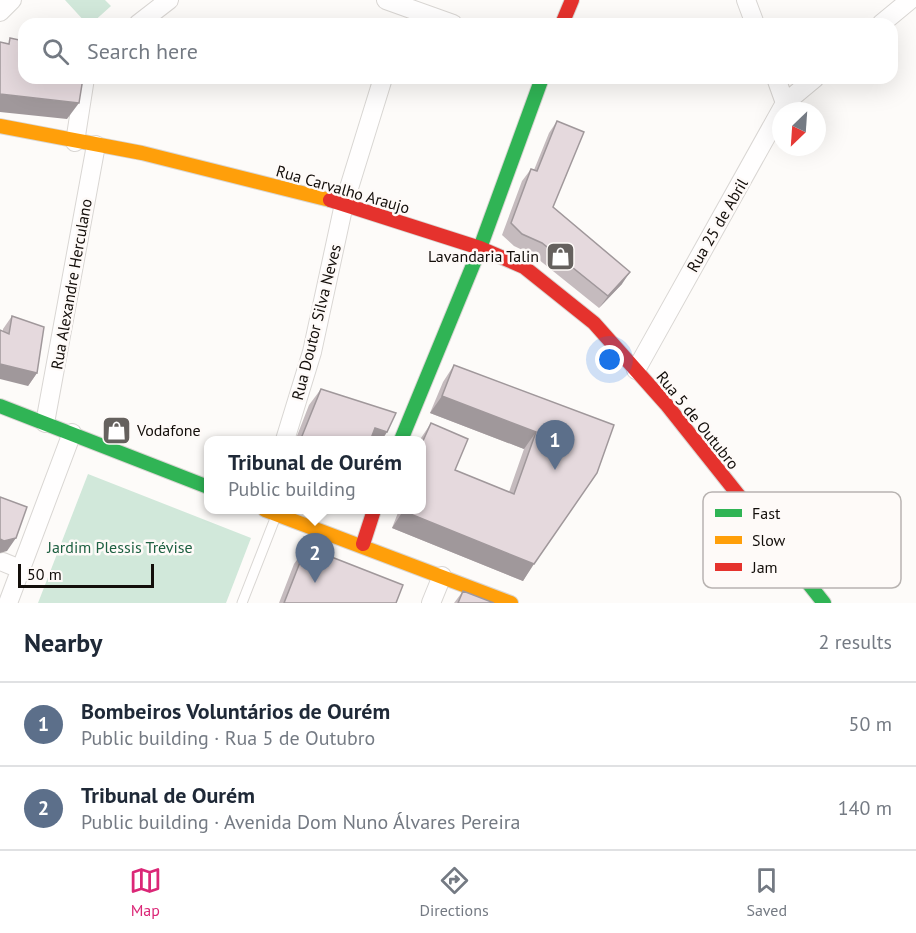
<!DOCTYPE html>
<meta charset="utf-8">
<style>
:root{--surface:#fff;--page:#f6f6f7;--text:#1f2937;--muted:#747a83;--line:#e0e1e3;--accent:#db2777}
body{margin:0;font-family:"PT Sans",sans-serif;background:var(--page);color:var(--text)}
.compass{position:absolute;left:772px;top:102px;width:54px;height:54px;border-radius:50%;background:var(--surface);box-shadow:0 6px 24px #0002;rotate:205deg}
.scale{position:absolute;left:18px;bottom:15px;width:136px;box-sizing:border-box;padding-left:6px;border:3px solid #130e0a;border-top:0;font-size:16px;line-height:21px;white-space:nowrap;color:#130e0a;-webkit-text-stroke:4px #fefaf8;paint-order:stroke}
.you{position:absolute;left:610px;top:360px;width:21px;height:21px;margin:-15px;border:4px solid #fff;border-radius:50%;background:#1a73e8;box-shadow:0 0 0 9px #1a73e833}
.badge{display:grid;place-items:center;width:39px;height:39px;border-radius:50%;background:var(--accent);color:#fff;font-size:20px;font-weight:700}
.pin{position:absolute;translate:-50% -50px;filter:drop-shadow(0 2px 3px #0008)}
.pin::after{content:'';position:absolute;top:32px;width:21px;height:18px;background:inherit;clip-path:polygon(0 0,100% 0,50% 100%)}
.popup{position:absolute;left:204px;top:436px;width:222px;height:78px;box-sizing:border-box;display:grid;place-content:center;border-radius:12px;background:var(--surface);filter:drop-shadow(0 2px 4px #0005);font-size:20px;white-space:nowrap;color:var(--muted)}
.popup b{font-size:22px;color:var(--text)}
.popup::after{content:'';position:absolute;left:50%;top:100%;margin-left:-12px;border:12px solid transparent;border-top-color:var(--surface)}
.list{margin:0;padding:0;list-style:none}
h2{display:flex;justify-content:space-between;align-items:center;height:78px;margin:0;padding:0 24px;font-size:26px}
h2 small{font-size:20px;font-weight:400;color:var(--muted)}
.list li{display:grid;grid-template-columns:39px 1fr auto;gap:18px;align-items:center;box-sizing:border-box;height:84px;padding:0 24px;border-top:2px solid var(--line)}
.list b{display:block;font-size:22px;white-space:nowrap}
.list p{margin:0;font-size:20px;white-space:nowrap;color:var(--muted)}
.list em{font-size:20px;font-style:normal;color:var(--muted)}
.icon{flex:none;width:33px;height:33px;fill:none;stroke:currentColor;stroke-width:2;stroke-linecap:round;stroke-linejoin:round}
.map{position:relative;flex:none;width:916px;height:603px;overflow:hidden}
.search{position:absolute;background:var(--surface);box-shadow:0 6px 24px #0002;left:18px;right:18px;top:18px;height:66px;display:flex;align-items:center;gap:15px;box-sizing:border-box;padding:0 21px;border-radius:18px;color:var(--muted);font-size:22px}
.sheet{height:246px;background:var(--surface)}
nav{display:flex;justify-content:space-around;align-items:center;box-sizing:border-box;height:84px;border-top:2px solid var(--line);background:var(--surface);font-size:16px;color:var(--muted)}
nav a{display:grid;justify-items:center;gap:3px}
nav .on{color:var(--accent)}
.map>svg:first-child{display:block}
.green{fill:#d1e8da}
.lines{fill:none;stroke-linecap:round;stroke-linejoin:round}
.lane-casing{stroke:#d9d6d3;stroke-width:11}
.street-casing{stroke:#d9d6d3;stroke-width:20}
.fast-casing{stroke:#d9d6d3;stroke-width:16}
.slow-casing{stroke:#d9d6d3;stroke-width:16}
.jam-casing{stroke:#d9d6d3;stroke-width:16}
.lane{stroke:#fffefe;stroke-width:9}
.street{stroke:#fffefe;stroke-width:18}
.fast{stroke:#30b455;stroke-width:14}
.slow{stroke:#ff9f0a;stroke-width:14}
.jam{stroke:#e5322d;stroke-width:14}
.wall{fill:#c5bbbe}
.shaded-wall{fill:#a0989b}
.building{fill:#e5d9dd;stroke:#a0989b;stroke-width:1.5}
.labels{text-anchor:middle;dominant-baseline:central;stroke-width:5;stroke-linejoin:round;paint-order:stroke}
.street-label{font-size:16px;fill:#130e0a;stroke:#fefaf8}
.poi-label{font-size:16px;fill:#130e0a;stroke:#fefaf8;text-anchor:end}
.park-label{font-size:16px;fill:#1e6042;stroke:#fefaf8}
.key{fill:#fefaf8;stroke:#b8b3b1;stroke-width:1.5}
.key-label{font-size:16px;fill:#130e0a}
</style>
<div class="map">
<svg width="916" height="603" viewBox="0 0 916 603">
<rect width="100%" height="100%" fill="#fdfbf9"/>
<path class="green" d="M65 0H105L111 6 91 24H87Z
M88 474 251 538 226 603H38Z"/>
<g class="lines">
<defs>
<path id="lane" d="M242 603 276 516"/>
<path id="street" d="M386 0 453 24
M746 0 755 24
M0 12 12 0
M138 24 169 0
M881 24 910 0
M776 78 785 103
M75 142 85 78
M636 370 785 103 815 78
M45 423 96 145
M285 440 312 352 344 204 383 78
M3 562 20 569
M8 603 72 433
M431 603 442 576"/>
<path id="fast" d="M0 406 208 487
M401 440 480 248 542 78
M740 497 824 603"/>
<path id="slow" d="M0 126 142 153 330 200
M265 510 511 603"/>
<path id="jam" d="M562 24 572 0
M330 200 480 248 524 267 594 323 666 404 740 497
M363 544 374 510"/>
</defs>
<use href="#lane" class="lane-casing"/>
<use href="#street" class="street-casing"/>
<use href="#fast" class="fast-casing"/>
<use href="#slow" class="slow-casing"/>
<use href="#jam" class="jam-casing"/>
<use href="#lane" class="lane"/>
<use href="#street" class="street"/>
<use href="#fast" class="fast"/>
<use href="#slow" class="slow"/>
<use href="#jam" class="jam"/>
</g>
<path class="wall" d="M557 121 553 207 622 284 599 308 533 255 514 246 502 235 522 181 531 169 534 170 549 133Z
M12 316 37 373 28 386 3 331V329Z
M454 365 614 425 523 581 392 528 399 510H422V441H419L431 423 455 470 509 492 524 449 430 413 443 382Z
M321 389 387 432 381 441H295L309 405Z
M306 547 396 603H279L294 564Z
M463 591 494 603H454Z"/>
<path class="shaded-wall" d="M0 94 79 103 67 119 0 112Z
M630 272 622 284 599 308 608 296Z
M0 364 37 373 28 386 0 379Z
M442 396 536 432 524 449 430 413Z
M375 428 387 432 381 441H366Z
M403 511 534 564 523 581 392 528Z
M16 538 7 551 0 553V539Z"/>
<path class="building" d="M10 38 24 41V78H83L79 103 0 94V42L9 44Z
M557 121 584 132 553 207 630 272 608 296 542 243 522 234 511 223 531 169 537 171Z
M12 316 44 327 37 373 0 364V330L9 334Z
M454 365 614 425 597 473 534 564 403 511 404 510H422V443L431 423 468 439 455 470 514 494 536 432 442 396Z
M321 389 396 413 387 432 375 428 370 441H300Z
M0 497 27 507 16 538 4 541 0 539Z
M306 547 403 585 396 603H284Z
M463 591 494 603H458Z"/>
<defs>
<symbol id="shop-square" viewBox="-11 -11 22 22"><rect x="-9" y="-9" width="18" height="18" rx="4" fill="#65615e" stroke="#fefaf8"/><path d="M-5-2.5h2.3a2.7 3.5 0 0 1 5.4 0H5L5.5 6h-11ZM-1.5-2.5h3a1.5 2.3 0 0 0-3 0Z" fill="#fff"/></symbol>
</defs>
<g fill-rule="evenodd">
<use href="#shop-square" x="544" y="240" width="33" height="33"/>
<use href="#shop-square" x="100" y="414" width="33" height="33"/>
</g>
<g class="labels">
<g class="street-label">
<text transform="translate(343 189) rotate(16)">Rua Carvalho Araujo</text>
<text transform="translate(717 225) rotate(-60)">Rua 25 de Abril</text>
<text transform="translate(71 284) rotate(-80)">Rua Alexandre Herculano</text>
<text transform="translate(316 322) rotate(-76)">Rua Doutor Silva Neves</text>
<text transform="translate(698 420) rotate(51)">Rua 5 de Outubro</text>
</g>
<g class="poi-label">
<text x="539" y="256">Lavandaria Talin</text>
<text x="137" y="430" text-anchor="start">Vodafone</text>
</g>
<g class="park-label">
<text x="120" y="547">Jardim Plessis Trévise</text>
</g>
</g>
<rect x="703" y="492" width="198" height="96" rx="9" class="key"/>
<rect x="715" y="509" width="27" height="8" fill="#30b455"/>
<rect x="715" y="536" width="27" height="8" fill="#ff9f0a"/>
<rect x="715" y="563" width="27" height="8" fill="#e5322d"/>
<g class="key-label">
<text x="752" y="519">Fast</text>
<text x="752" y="546">Slow</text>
<text x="752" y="573">Jam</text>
</g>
</svg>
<svg class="compass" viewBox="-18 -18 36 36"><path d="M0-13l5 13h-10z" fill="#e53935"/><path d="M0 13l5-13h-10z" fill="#747a83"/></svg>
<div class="scale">50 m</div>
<div class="you"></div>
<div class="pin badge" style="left:555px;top:470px;background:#5c6f8a">1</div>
<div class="pin badge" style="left:315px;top:583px;background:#5c6f8a">2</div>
<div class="popup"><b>Tribunal de Ourém</b>Public building</div>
<div class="search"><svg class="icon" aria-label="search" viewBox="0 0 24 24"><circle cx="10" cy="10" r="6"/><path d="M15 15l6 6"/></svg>Search here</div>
</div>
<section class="sheet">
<h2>Nearby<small>2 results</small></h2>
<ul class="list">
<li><span class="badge" style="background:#5c6f8a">1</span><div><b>Bombeiros Voluntários de Ourém</b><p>Public building · Rua 5 de Outubro</p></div><em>50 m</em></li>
<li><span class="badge" style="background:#5c6f8a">2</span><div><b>Tribunal de Ourém</b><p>Public building · Avenida Dom Nuno Álvares Pereira</p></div><em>140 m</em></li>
</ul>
</section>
<nav>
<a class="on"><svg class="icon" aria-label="map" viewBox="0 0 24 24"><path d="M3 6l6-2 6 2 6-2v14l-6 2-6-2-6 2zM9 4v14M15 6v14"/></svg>Map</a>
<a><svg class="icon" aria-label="directions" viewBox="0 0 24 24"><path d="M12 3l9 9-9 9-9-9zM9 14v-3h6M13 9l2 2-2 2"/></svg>Directions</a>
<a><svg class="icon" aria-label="saved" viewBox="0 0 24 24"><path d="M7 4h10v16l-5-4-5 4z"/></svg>Saved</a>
</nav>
